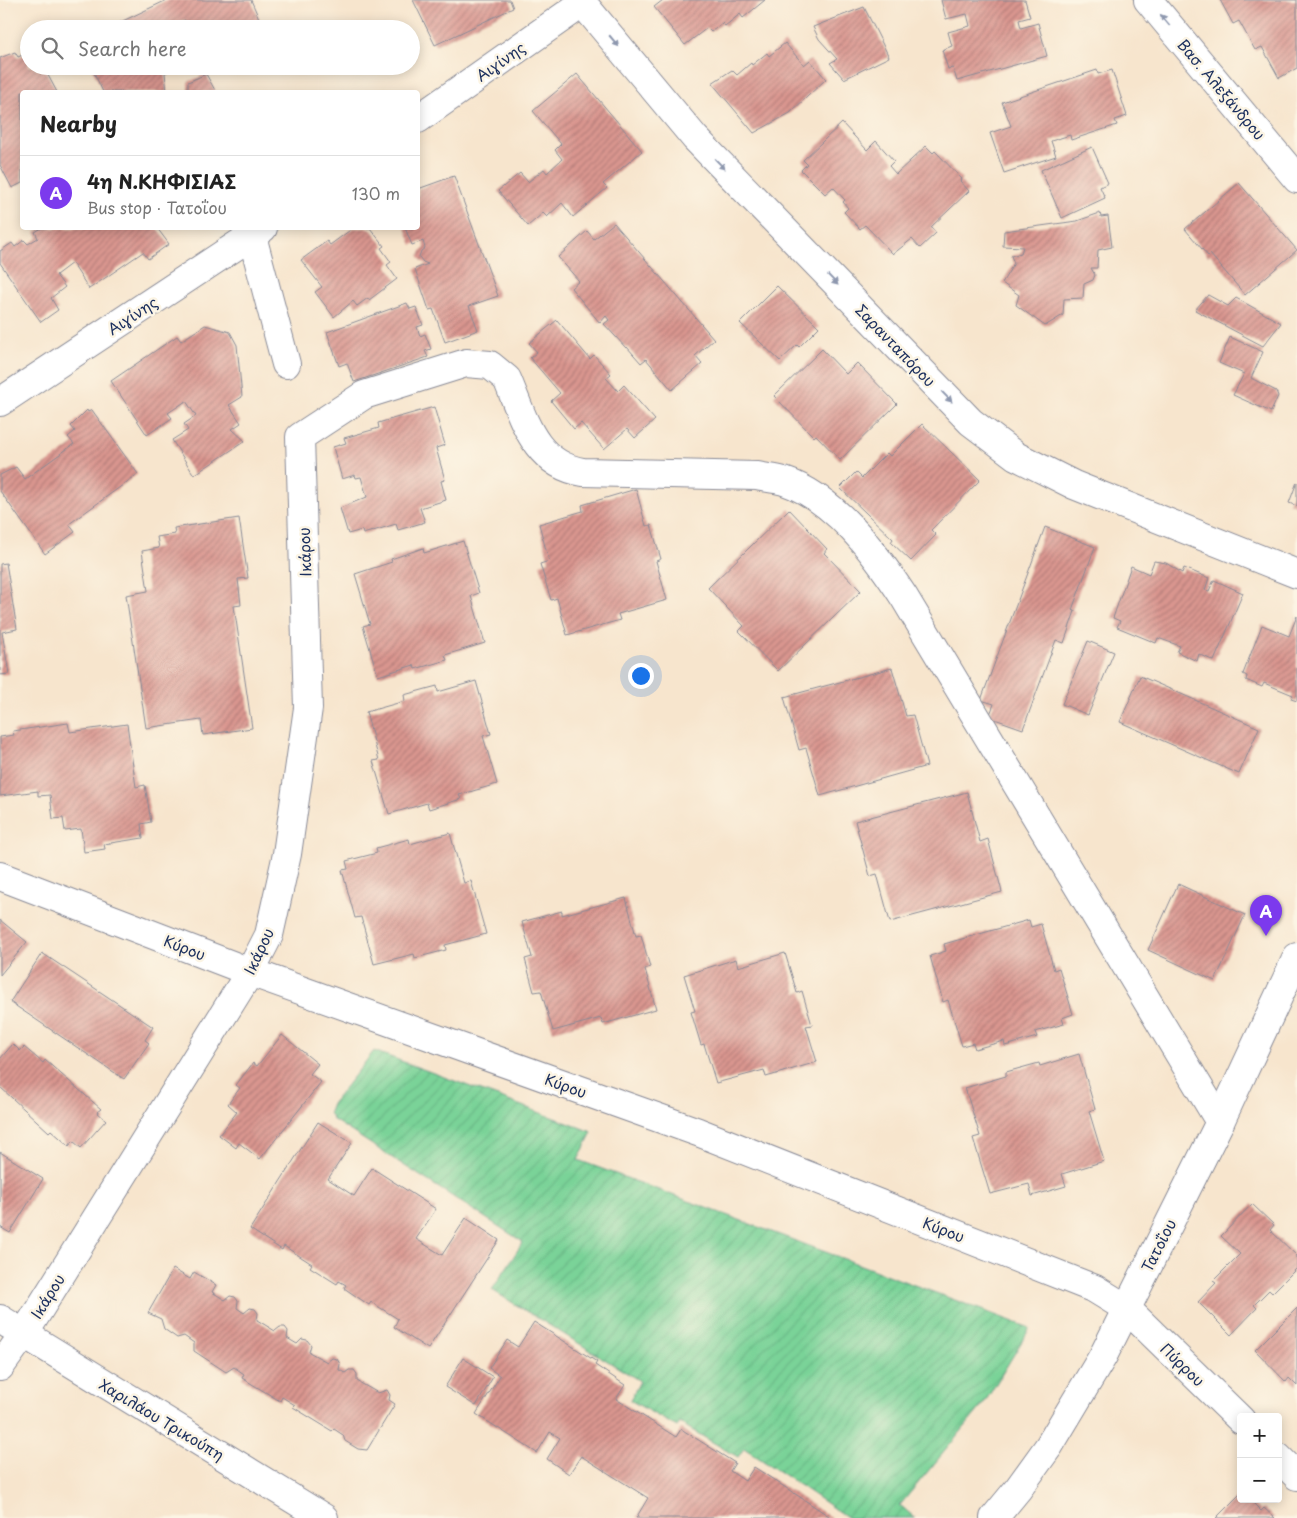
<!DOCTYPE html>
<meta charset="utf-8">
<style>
:root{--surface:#fff;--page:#f6f6f6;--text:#222;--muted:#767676;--line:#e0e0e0;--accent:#7c3aed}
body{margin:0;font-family:"Playpen Sans",sans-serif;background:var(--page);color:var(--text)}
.controls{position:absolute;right:15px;bottom:15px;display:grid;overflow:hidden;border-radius:5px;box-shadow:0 2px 12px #0003}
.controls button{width:45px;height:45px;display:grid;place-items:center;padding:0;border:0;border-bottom:1px solid var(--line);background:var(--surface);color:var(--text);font:25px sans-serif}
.you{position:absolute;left:640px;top:675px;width:18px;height:18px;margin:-12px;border:4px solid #fff;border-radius:50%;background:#1a73e8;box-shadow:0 0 0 8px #1a73e833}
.badge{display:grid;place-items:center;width:32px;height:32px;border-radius:50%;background:var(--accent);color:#fff;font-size:16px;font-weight:700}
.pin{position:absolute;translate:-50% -41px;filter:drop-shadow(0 1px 2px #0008)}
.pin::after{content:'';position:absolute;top:26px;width:18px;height:15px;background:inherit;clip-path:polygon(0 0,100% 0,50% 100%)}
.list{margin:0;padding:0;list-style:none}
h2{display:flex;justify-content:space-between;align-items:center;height:65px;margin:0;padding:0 20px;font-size:21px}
h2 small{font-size:16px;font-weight:400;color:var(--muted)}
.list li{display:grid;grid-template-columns:32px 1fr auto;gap:15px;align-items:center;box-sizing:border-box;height:75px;padding:0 20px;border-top:1px solid var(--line)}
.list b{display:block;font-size:19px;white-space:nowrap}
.list p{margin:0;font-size:16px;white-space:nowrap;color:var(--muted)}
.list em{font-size:16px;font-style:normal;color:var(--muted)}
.icon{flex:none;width:28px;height:28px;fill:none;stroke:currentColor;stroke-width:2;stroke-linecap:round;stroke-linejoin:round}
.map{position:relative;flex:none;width:1297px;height:1518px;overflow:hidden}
.search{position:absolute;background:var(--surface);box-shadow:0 2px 12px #0003;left:20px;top:20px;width:400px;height:55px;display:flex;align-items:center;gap:12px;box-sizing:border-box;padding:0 18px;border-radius:28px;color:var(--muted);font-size:19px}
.panel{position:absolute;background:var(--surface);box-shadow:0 2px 12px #0003;left:20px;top:90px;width:400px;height:140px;border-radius:5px}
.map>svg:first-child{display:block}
.garden{fill:url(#garden-furrows);stroke:#4a817b}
.building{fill:url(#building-hatch)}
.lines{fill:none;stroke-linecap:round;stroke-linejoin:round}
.minor-casing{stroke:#898a96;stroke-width:30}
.secondary-casing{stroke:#898a96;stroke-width:30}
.minor{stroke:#fff;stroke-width:28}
.secondary{stroke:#fff;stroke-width:28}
.oneway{fill:#8d97ae}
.labels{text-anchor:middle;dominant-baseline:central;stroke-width:5;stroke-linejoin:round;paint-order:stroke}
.street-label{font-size:15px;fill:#1b2f5e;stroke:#fcf5e5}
</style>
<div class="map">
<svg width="1297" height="1518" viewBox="0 0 1297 1518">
<defs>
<pattern id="garden-furrows" width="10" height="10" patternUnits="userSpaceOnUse" patternTransform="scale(1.25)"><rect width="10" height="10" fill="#7ad398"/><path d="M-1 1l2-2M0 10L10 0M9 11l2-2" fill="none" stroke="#69b585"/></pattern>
<pattern id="building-hatch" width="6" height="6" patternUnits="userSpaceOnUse" patternTransform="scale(1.25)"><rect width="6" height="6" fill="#da968f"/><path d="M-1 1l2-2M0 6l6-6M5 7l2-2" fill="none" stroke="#b07b78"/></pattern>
</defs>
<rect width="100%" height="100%" fill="#fcf5e5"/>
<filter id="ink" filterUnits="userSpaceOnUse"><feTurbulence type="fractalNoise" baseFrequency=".02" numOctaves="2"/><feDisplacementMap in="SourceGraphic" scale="10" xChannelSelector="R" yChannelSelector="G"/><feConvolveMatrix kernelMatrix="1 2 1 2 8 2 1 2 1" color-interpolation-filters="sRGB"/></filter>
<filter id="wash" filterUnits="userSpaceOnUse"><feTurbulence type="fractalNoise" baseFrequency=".0096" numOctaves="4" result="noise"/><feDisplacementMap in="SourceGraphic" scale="20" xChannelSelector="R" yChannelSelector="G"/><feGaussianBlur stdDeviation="1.12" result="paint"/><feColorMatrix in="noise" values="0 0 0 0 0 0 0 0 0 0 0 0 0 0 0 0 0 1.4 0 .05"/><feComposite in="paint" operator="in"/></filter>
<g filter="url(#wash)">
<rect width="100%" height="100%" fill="#f7e5cd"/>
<path class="garden" d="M374 1051 592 1132 578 1160 1030 1328 983 1405 900 1505 915 1518H848L744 1448 738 1457 680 1423 677 1427 630 1400 640 1381 492 1290 523 1242 332 1119 329 1112 332 1104Z"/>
<g id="blocks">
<path class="building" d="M167 0H251L261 23 249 29H204L201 22 188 28 185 20 172 26 173 29H106Z
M413 0H510L513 8 435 45Z
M663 0H765L743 18 740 14 725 26 722 23 711 32 707 28 685 45 654 7Z
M941 0H1025L1030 17 1019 20 1021 28 1038 23 1047 56 957 81 953 68 948 69 942 50 952 46 948 32 970 26 967 14 946 19Z
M1220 0H1297V68L1279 78 1262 47 1255 50 1239 21 1233 24Z
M864 7 889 57 844 79 830 63 837 59 819 39 813 27Z
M785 43 804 65 810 60 826 79 790 113 754 133 712 83 732 70 737 75 751 63 752 65 767 53 769 56Z
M15 52 18 57 27 53 29 66H34L35 69 43 66 57 92H22V183L12 188 0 165V58Z
M91 66H180L165 73 167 92H103Z
M1097 70 1098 74 1112 70 1127 116 1115 120 1117 125 1071 140 1070 135 1051 141 1056 156 1004 173 990 133 1011 126 1002 102Z
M206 74 216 92H188V82Z
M577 74 642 151 603 184 607 188 573 217 562 203 547 217 543 213 528 226 498 191 520 173 528 182 544 169 547 173 562 159 555 150 561 144 533 111Z
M842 123 867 150 876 141 894 161 889 166 896 174 926 146 933 153 935 151 962 179 960 181 969 191 931 227 936 233 920 248 912 239 893 254 865 225 860 229 844 212 848 208 843 202 845 200 833 187 825 194 801 170 807 164 803 160Z
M1092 147 1108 183 1100 187 1105 198 1062 218 1041 170Z
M454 176 498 296 469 306 478 330 445 342 433 309 429 310 415 269 428 264 423 262 419 257 421 251 425 248 423 241 412 245 405 228H418V189Z
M1239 183 1297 250 1245 295 1210 254 1208 256 1185 229Z
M1100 213 1101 217 1108 216 1112 247 1098 250 1097 268H1091L1095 275 1093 280 1084 284 1083 298 1064 299 1063 315 1045 326 1016 305 1019 295 1002 283 1014 263 1011 256 1021 253 1023 247 1003 246 1004 231 1077 221Z
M614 223 714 339 695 356 702 364 672 390 646 359 641 363 627 347 626 348 604 324 609 320 606 316 600 323 571 288 579 281 558 257 587 231 594 239Z
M42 228H157L169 244 148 259 143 252 89 289 72 263 56 275 65 287 51 298 58 310 41 322 0 263V251L12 243 15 247 24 240 28 244 38 238 35 232Z
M353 228H370L384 246 381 248 391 262 387 265 397 279 369 300 368 298 357 306 353 301 334 317 315 292 322 287 301 260 327 241 330 245Z
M777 286 819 327 799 347 797 345 780 361 740 323Z
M1208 295 1228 306 1236 298 1281 323 1263 346 1195 310Z
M407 303 410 309 416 307 423 325 417 327 420 336 425 334 431 349 425 351 428 357 354 382 347 363 339 366 327 332Z
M557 320 590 359 594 355 611 374 606 378 618 391 624 385 655 420 635 438 627 429 604 449 581 423 574 429 551 401 560 393 530 358 537 352 529 343Z
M205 325 230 332 237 345 242 397 229 405 241 423 232 429 245 441 194 475 172 440 188 430 184 424 196 416 186 401 168 413 172 418 147 435 111 381 177 336 181 341Z
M1230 337 1263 352 1251 378 1276 391 1278 396 1271 412 1233 395 1244 374 1219 363Z
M822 349 846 374 857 363 897 404 840 460 816 435 814 437 774 396Z
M434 407 445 445 436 448 445 480 441 481 446 500 420 508 425 522 398 530 396 524 363 534 362 530 348 534 340 508 367 497 361 477 356 478 355 475 342 479 333 447 346 443 344 438 379 428 378 423Z
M87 410 88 412 92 410 138 474 69 524 75 532 45 554 0 491V475L16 467 25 479 74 444 68 437 75 431 71 426Z
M922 424 980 480 931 530 936 535 911 561 891 542 893 539 840 488 856 472 862 478 887 453 890 456Z
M1297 482V506L1289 503Z
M636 489 646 526 651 525 661 559 656 561 667 600 618 614 620 620 567 635 557 598 551 600 540 564 549 561 539 524 583 511 582 505Z
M789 509 827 549 824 553 861 591 778 671 739 631 744 626 708 588Z
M239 518 248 578 238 579 241 605 234 606 252 728 203 735 201 720 146 728 126 595 148 591 142 551 159 548 157 537 175 534 174 528Z
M1045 527 1095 547 1072 610 1075 611 1064 643 1056 640 1023 729 989 717 994 704 981 700Z
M463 541 479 593 471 596 485 643 445 655 447 660 415 669 414 665 378 676 363 626 370 624 355 574 392 562 391 559 423 548 424 553Z
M1154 561 1166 563 1182 573 1184 568 1209 578 1205 590 1209 591 1214 580 1243 593 1214 661 1199 654 1197 661 1177 652 1180 646 1158 638 1156 643 1117 627 1120 621 1113 618 1131 566 1149 574Z
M6 563 17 629 2 632 9 674 0 675V564Z
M1297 616V701L1291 699 1293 695 1264 683 1262 687 1246 680 1247 676 1243 674 1262 625 1289 636Z
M1088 641 1114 652 1088 715 1062 704Z
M892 668 906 716 913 715 927 766 820 796 806 748 799 750 784 697Z
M1140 676 1259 728 1239 774 1120 722Z
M476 681 491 734 483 736 497 784 459 795 461 799 429 809 427 803 389 814 373 761 379 760 366 712 405 701 404 695 437 686 438 692Z
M68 723 70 732 127 724 136 787 145 785 151 822 141 824 143 838 104 844 105 849 84 852 81 829 65 831 63 818 53 819 50 795 38 796V791L0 796V737L14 735 13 731Z
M967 792 980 842 988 839 1002 892 890 922 877 874 870 876 855 821Z
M450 833 464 883 471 881 486 934 445 945 446 950 415 958 414 954 374 964 361 917 355 918 342 870 348 869 346 861 377 853 376 848 409 839 410 844Z
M1178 884 1245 915 1215 981 1148 950Z
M626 898 636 936 641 935 650 967 645 969 656 1009 603 1024 601 1018 553 1031 541 991 534 992 525 959 532 957 522 922 562 911V915Z
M0 920 27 942 0 975Z
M1029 920 1031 927 1041 924 1054 970 1059 968 1073 1014 1062 1018 1064 1024 1035 1032 1037 1037 1005 1046 1004 1041 975 1049 973 1043 962 1046 948 1000 943 1002 930 956 946 951 944 944Z
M42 953 153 1027 145 1040 149 1043 124 1079 10 1002Z
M785 953 797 993 802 991 812 1025 806 1026 817 1062 766 1077 764 1070 716 1083 704 1044 701 1045 691 1012 695 1011 684 975 736 959 738 967Z
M282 1035 318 1064 310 1074 321 1082 260 1159 239 1143 236 1148 219 1135 237 1112 228 1104 240 1088 236 1085 253 1063 257 1066Z
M13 1044 20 1051 24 1047 43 1063 45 1060 101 1109 97 1112 106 1120 81 1148 73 1141 69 1146 51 1130 49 1132 0 1087V1059Z
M1079 1054 1095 1109 1089 1111 1104 1161 1062 1174 1066 1186 1032 1196 1029 1184 990 1194 973 1138 980 1136 965 1088 1006 1076V1072L1039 1063 1040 1066Z
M318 1122 352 1143 328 1179 354 1196 372 1168 436 1209 416 1239 442 1255 466 1218 499 1240 428 1349 394 1327 398 1319 371 1302 369 1305 344 1288 346 1285 339 1281 337 1284 310 1267 312 1264 284 1246 282 1250 250 1229Z
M0 1152 43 1179 10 1233 0 1227Z
M1252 1204 1274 1225 1270 1230 1297 1256V1268L1272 1293 1269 1290 1254 1305 1257 1308 1231 1335 1198 1302 1216 1283 1213 1281 1240 1254 1221 1236Z
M173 1269 190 1279 194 1272 216 1285 212 1292 225 1300 230 1296 235 1297 238 1301 237 1308 244 1313 250 1308 255 1309 258 1313 257 1320 275 1331 280 1327H285L288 1331 287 1338 297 1344 302 1339 307 1340 311 1345 309 1352 327 1362 332 1358 337 1359 340 1364 339 1370 345 1373 349 1370H354L357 1374V1381L378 1393 387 1390 390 1395 389 1400 395 1404 367 1450 358 1449 345 1441 343 1435 334 1429 332 1431 293 1407 295 1405 282 1397 280 1401 242 1378 244 1374 234 1367 226 1372 194 1351V1343L184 1336 177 1338 164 1329 161 1319 148 1313Z
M1297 1308V1386L1289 1378 1286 1382 1255 1350Z
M534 1322 597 1362 595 1365 625 1385 616 1399 676 1437 681 1429 735 1463 730 1471 745 1481 754 1467 832 1518H636L648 1498 581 1456 569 1474 547 1459 560 1438 550 1432 537 1453 476 1414 500 1376 489 1368 507 1340 518 1347Z
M463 1358 493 1377 476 1406 445 1387Z
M1241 1493V1499H1249L1261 1511 1264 1508 1275 1518H1216Z"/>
</g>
</g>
<g filter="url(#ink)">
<use href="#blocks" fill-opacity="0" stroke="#898a96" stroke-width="1"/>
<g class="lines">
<defs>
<path id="minor" d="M580 0 695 138 971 422 1016 456 1074 485 1297 574
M1148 0 1297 179
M418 119 583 3
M252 236 286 364
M0 402 263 228
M0 876 250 972 698 1132 1095 1289 1126 1308 1241 1420
M0 1367 24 1334 250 972 269 935 287 854 308 708 300 437 364 395 466 363 490 365 507 379C524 419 534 464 583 472L757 476C766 478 775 478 784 481 835 498 876 554 904 597L1220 1122
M1278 1457 1297 1476"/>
<path id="secondary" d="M0 1319 324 1518
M994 1518 1018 1489 1049 1446 1103 1356 1220 1122 1297 957"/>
</defs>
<use href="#minor" class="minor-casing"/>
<use href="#secondary" class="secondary-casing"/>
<use href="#minor" class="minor"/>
<use href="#secondary" class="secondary"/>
</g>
<defs><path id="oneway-solid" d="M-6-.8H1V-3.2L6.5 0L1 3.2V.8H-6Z" transform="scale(1.25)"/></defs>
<g class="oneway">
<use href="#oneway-solid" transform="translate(1165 20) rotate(-130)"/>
<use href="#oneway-solid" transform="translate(614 41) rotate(50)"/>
<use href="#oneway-solid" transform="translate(720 164) rotate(46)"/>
<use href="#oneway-solid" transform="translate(833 280) rotate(46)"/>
<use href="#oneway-solid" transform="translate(947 397) rotate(46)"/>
</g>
</g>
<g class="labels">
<g class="street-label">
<text transform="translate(500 61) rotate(-35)">Αιγίνης</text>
<text transform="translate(1222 89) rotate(50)">Βασ. Αλεξάνδρου</text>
<text transform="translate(132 315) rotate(-33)">Αιγίνης</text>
<text transform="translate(896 345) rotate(46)">Σαρανταπόρου</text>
<text transform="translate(304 552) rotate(-92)">Ικάρου</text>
<text transform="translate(185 947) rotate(21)">Κύρου</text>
<text transform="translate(258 951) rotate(-65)">Ικάρου</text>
<text transform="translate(566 1085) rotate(20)">Κύρου</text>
<text transform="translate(944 1229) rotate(21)">Κύρου</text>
<text transform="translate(1158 1245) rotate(-63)">Τατοΐου</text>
<text transform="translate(47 1296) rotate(-58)">Ικάρου</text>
<text transform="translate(1183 1364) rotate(44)">Πύρρου</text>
<text transform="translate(162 1419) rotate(31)">Χαριλάου Τρικούπη</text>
</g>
</g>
</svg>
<div class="controls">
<button>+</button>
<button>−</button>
</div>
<div class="you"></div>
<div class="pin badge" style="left:1266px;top:936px">A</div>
<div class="search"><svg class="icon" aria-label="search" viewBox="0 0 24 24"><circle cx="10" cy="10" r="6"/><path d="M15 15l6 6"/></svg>Search here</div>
<section class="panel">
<h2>Nearby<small></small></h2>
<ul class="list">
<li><span class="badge">A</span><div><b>4η Ν.ΚΗΦΙΣΙΑΣ</b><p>Bus stop · Τατοΐου</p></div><em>130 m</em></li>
</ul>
</section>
</div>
